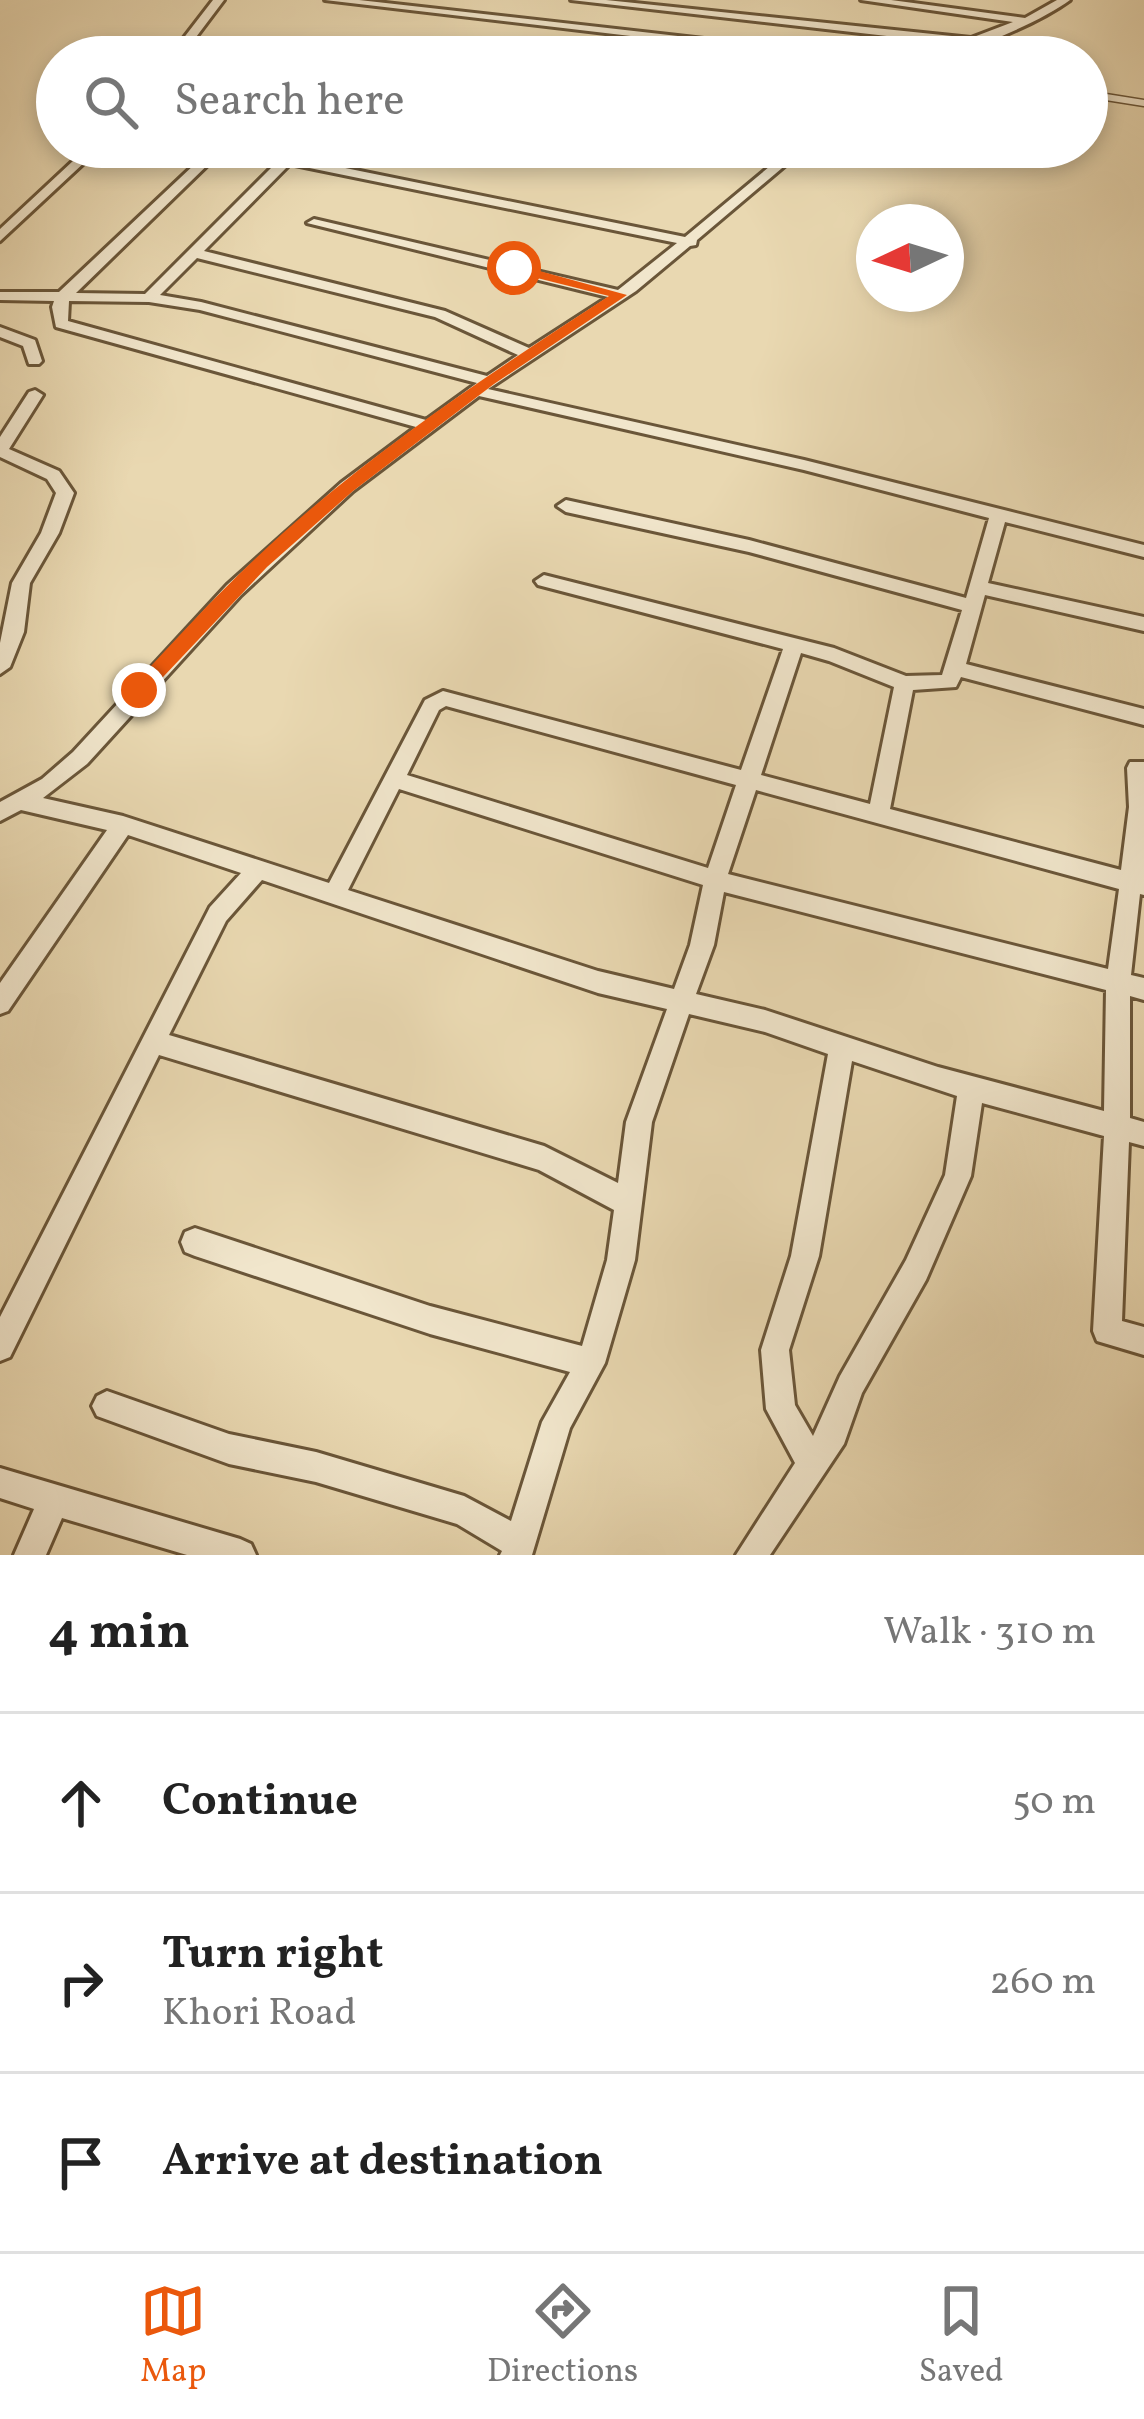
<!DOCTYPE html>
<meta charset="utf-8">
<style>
:root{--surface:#fff;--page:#f2f2f2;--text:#222;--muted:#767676;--line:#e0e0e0;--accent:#ea580c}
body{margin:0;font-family:Vollkorn,serif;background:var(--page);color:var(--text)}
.compass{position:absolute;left:856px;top:204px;width:108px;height:108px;border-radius:50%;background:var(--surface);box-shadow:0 6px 18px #0003;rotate:266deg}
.stop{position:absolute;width:36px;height:36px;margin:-27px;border:9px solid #ea580c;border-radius:50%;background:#fff}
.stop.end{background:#ea580c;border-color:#fff;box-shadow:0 3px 12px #0008}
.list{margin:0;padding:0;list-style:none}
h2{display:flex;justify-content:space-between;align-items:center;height:156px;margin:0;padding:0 48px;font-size:51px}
h2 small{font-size:39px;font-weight:400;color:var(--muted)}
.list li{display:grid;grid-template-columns:78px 1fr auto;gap:36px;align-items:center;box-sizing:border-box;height:180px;padding:0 48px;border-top:3px solid var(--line)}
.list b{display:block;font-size:45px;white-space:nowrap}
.list p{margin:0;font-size:39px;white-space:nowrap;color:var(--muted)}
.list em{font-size:39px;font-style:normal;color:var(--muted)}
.icon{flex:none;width:66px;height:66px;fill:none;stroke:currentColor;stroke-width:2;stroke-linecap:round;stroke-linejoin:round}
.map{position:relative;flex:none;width:1144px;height:1555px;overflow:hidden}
.search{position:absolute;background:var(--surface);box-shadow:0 6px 18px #0003;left:36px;right:36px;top:36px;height:132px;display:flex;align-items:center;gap:30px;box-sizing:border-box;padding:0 42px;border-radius:66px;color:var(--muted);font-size:45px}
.sheet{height:696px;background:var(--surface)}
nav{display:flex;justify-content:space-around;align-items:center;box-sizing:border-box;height:168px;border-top:3px solid var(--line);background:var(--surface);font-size:33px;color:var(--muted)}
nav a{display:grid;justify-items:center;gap:6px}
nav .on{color:var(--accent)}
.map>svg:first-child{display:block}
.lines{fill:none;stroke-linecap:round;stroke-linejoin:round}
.service-casing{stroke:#6a5639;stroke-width:9}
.minor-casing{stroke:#6a5639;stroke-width:6}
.service{stroke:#f1e6cc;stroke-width:6}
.minor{fill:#f1e6cc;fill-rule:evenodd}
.route{fill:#ea580c}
</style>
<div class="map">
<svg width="1144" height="1555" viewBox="0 0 1144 1555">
<rect width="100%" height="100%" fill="#e9d8b1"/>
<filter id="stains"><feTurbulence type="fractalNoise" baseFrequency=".00167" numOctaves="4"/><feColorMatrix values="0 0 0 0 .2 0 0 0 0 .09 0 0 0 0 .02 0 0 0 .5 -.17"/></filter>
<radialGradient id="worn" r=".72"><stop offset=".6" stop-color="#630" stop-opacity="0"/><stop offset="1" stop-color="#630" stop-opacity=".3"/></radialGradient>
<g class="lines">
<defs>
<path id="service" d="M1087 94 1144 103"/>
<path id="minor" d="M213 0H224L181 57H169Z
M325 0H359L838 54 844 57H808Z
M571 0H606L971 38 1013 22 861 0H891L1025 18 1057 0H1070C1040 22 962 57 925 57L957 44Z
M88 147H101L0 241V229Z
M213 147H226L76 293 145 294 283 156 280 147H290L296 158 685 237 793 147H807L697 240 696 245 690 246 636 291 488 389 804 460 1144 545V557L1005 522 988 583 1144 617V631L985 595 966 664 1144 709V725L961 677 956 687 913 690 890 809 1121 870 1129 807 1127 768 1130 762H1144V895L1140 894 1131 975 1144 978V1000L1130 996V1118L1144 1122V1146L1129 1142 1122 1321 1144 1327V1355L1097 1341 1093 1331 1104 1136 982 1103 971 1176 926 1280 862 1393 844 1444 770 1555H736L795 1463 766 1409 761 1350 791 1256 828 1054 765 1032 689 1014 652 1122 635 1260 605 1363 570 1428 532 1555H500L502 1551 457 1524 316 1482 229 1464 97 1416 92 1406 97 1396 107 1391 229 1434 316 1452 464 1496 511 1521 542 1422 570 1372 430 1334 195 1256 185 1252 181 1242 185 1232 195 1228 430 1306 582 1346 607 1260 614 1210 539 1170 159 1055 10 1357 0 1361V1317L210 907 241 873 128 835 8 1011 0 1014V983L107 830 21 810 0 821V802L42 779 73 752 227 585 341 483 416 427 56 327 52 307 54 301 0 300V292H59ZM290 164 677 243 618 290 314 219 307 223 608 297 529 348 445 311 204 251ZM197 258 435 317 518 355 487 376 201 302 160 295ZM69 301 149 302 200 310 477 383 426 420 68 321ZM479 396 804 470 989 518 966 598 749 540 566 500 557 506 566 512 749 552 962 610 942 675 906 676 834 648 544 575 535 581 538 585 783 649 741 770 443 691 425 700 329 883 123 816 43 798 87 764 241 595 353 491ZM801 653 829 661 894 687 870 804 761 775ZM446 706 736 785 708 868 407 775 439 710ZM399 789 703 885 690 945 674 989 598 971 348 890ZM756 790 1119 889 1108 969 728 874ZM262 880 598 993 667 1009 626 1122 618 1183 544 1146 169 1035 226 921ZM724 892 1106 990 1104 1111 938 1067 765 1010 696 994 714 945ZM852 1061 957 1096 945 1175 906 1260 840 1376 813 1436 795 1405 789 1350 819 1256Z
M0 327 35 340 42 361 39 364H29L23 346 0 337Z
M35 390 43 395 9 449 59 471 74 493 59 533 30 583 24 632 10 667 0 674V643L12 583 41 533 56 493 47 479 0 457V437L29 392Z
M0 1468 240 1539 251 1544 256 1555H187L62 1518 46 1555H14L34 1509 0 1498Z"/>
</defs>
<use href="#service" class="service-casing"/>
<use href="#minor" class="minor-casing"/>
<use href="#service" class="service"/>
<use href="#minor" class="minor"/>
</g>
<path class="route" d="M514 264 627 295 494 384 353 491 267 567 146 695H133V685C173 643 212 599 255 559 361 458 486 376 609 296L509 271Z"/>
<rect width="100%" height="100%" filter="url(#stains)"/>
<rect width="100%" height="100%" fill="url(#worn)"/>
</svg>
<svg class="compass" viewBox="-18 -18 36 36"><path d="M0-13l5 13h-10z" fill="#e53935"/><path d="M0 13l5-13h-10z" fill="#767676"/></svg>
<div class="stop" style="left:514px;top:268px"></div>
<div class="stop end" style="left:139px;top:690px"></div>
<div class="search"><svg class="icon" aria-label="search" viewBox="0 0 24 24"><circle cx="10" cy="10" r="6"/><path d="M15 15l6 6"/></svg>Search here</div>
</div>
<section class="sheet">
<h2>4 min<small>Walk · 310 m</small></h2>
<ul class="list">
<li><svg class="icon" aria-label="ahead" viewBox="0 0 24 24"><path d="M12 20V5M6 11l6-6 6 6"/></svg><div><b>Continue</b></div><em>50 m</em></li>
<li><svg class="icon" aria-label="right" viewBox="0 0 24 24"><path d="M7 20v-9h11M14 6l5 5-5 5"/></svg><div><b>Turn right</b><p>Khori Road</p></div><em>260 m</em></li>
<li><svg class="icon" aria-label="arrive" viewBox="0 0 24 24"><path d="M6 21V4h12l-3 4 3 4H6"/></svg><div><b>Arrive at destination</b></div></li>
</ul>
</section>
<nav>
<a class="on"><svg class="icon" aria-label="map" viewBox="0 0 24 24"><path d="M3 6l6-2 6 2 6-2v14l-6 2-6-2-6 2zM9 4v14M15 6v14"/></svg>Map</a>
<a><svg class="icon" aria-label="directions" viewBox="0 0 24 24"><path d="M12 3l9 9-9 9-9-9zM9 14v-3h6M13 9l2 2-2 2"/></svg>Directions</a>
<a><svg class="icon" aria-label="saved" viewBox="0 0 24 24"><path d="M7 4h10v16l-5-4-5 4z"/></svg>Saved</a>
</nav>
